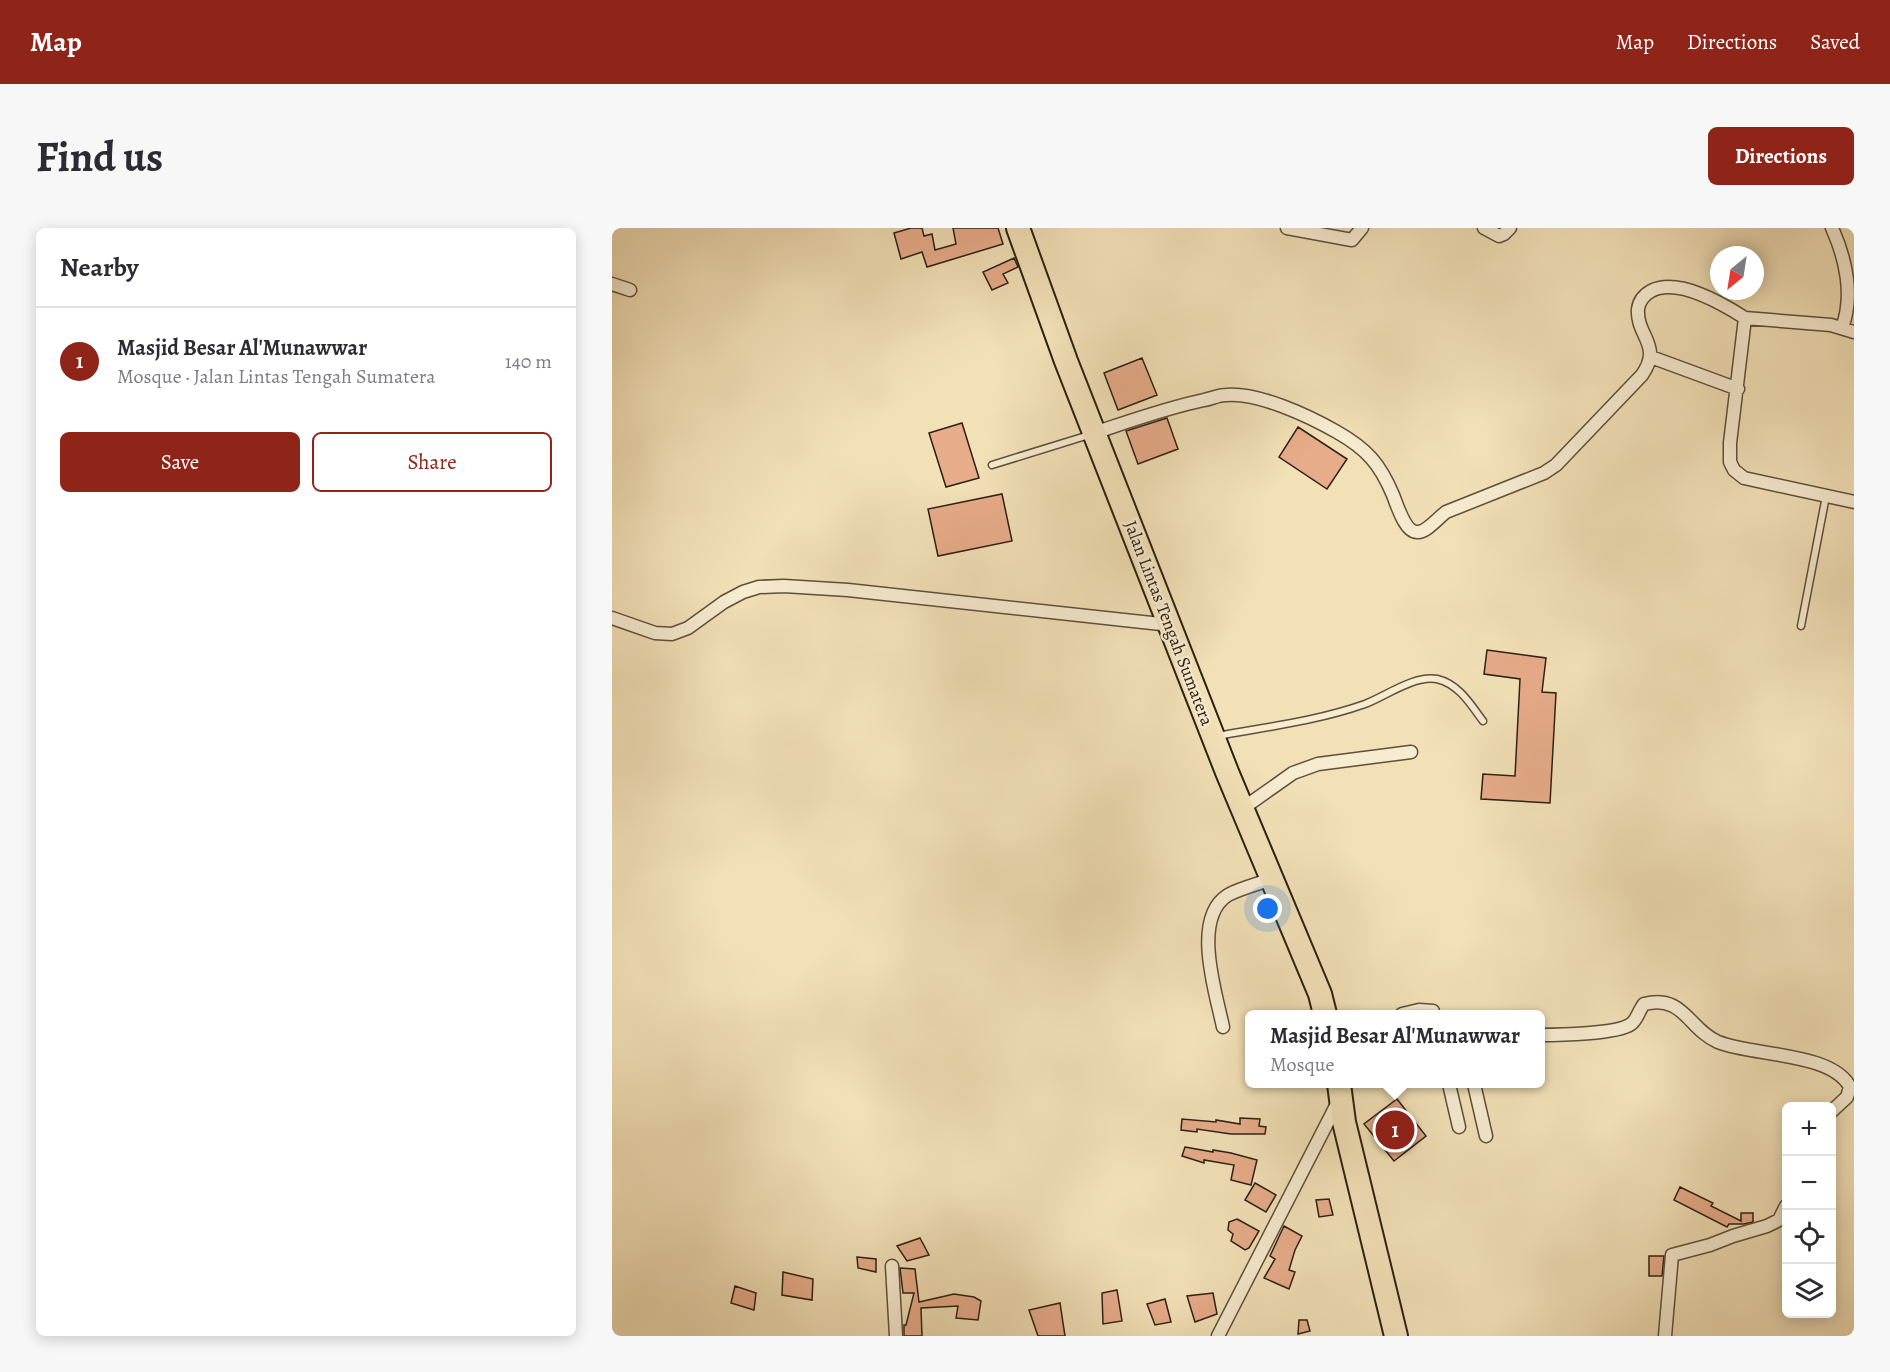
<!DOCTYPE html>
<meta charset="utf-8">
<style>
:root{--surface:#fff;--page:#f7f7f7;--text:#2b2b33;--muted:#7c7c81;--line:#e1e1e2;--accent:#8f2418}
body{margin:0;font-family:Alegreya,serif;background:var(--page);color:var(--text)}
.controls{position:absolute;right:18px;bottom:18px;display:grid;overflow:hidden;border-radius:9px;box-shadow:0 3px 15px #0003}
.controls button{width:54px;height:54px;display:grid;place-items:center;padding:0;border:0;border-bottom:2px solid var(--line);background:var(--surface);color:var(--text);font:30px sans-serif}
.compass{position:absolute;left:1098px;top:18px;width:54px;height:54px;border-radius:50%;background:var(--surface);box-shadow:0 3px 15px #0003;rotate:210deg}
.you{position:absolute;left:656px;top:681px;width:21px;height:21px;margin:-15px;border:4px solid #fff;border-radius:50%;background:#1a73e8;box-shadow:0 0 0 9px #1a73e833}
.badge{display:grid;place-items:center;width:39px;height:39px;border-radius:50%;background:var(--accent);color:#fff;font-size:20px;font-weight:700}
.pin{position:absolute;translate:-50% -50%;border:3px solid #fff;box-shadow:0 2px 6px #0006}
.popup{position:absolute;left:633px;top:782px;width:300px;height:78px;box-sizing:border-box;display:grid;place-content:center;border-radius:9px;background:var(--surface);filter:drop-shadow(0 2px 4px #0005);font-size:20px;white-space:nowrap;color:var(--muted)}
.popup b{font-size:22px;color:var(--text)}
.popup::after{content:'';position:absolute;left:50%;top:100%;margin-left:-12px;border:12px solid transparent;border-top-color:var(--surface)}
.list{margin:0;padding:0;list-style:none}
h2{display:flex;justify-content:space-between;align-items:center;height:78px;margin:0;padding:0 24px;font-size:26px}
h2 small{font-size:20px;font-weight:400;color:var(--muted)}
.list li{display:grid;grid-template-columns:39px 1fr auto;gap:18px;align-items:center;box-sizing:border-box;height:108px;padding:0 24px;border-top:2px solid var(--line)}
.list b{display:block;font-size:22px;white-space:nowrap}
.list p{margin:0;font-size:20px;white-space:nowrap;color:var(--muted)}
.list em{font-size:20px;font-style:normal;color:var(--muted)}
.actions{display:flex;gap:12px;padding:18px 24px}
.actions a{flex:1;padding:14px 0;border:2px solid var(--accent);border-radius:9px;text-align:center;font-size:21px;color:var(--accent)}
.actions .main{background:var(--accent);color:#fff}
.icon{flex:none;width:33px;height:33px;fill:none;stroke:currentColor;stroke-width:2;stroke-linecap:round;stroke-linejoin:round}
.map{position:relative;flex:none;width:1242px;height:1108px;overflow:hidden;border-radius:9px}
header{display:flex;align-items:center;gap:36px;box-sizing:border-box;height:84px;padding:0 30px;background:var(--accent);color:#fff}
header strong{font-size:28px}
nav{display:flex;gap:33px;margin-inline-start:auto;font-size:21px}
.intro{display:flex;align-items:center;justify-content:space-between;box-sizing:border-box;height:144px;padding:0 36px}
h1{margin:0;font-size:42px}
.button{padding:15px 27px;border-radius:9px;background:var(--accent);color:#fff;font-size:21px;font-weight:700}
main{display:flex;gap:36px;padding:0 36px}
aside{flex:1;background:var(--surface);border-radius:9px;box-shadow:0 3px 15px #0003}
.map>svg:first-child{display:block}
.building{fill:#e7ac8a;stroke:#2c1f12;stroke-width:1.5}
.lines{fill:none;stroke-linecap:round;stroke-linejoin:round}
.lane-casing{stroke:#5e4f3b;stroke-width:9}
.street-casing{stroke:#5e4f3b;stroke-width:15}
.highway-casing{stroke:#2c1f12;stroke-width:26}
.lane{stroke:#f7ebd0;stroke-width:6}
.street{stroke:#f7ebd0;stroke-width:12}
.highway{stroke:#f2e0b7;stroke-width:22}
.labels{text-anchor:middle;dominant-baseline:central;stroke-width:5;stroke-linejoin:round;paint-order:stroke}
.street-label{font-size:18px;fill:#2c1f12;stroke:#f7ebd0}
</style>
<header>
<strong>Map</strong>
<nav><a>Map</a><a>Directions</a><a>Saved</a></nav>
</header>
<div class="intro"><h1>Find us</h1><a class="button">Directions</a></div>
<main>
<aside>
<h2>Nearby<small></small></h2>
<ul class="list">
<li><span class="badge">1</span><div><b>Masjid Besar Al'Munawwar</b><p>Mosque · Jalan Lintas Tengah Sumatera</p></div><em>140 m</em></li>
</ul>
<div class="actions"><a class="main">Save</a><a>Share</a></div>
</aside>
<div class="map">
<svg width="1242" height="1108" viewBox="0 0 1242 1108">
<rect width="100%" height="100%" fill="#f2e0b7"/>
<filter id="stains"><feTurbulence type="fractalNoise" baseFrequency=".00333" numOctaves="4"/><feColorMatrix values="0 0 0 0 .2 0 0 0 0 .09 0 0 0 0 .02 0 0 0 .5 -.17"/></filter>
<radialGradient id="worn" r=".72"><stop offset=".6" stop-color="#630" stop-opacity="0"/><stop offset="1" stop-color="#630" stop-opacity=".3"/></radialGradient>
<path class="building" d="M299 0H310L312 8 320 6 323 22 344 16 341 0H386L391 16 315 39 310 24 289 31 282 5Z
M402 30 406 39 391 46 396 55 380 62 371 44Z
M530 130 545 167 506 182 492 145Z
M555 190 566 221 526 236 514 203Z
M350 195 367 250 334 259 317 205Z
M686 199 735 231 715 261 667 229Z
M390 266 400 313 326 328 316 281Z
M875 422 934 430 930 464 944 465 938 575 869 571 871 546 903 548 908 451 872 446Z
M785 871 814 908 782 933 752 896Z
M628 890 648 891 647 898 654 899 653 906H619L585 901V904L569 902 570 891 604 894V892L628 896Z
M573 919 601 924V922L619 925 645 932 639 957 619 952 622 937 592 932V935L570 928Z
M643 955 664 967 654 984 633 972Z
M1068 959 1101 975 1099 978 1129 993V985H1141V994L1132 996H1117L1115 999 1062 972Z
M717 971 721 987 707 989 704 972Z
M625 991 647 1003 637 1020 633 1022 619 1013 621 1006 616 1002 617 994Z
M672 998 690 1008 683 1022 677 1042 683 1044 677 1061 652 1050 663 1031 658 1028Z
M308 1010 317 1027 295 1033 285 1018Z
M1037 1028H1052L1050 1048H1037Z
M245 1029 264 1031V1044L246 1040Z
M288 1040 303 1041 307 1074 342 1066 362 1069 369 1073 366 1092 344 1090 346 1078 309 1080 310 1108H292V1097H294L302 1065H291Z
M171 1044 201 1051 200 1072 170 1067Z
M123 1058 144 1065 142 1082 119 1075Z
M505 1062 510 1093 491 1096 490 1065Z
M601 1065 605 1086 583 1094 575 1068Z
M553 1071 559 1094 543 1097 535 1076Z
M448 1075 453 1108H426L417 1082Z
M687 1092H695L698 1103 686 1106Z"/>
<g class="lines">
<defs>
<path id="lane" d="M380 237 477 207
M1189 398 1214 268
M605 508C654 499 705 493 753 476 774 468 802 447 825 451 847 456 859 477 871 493"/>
<path id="street" d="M675 0 740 12 750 0
M872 0 887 8 892 6 898 0
M1220 0C1234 31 1242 68 1230 100
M0 56 18 62
M1133 90 1219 97 1242 104
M1039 129 1126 161
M482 205C518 193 554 180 592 172 599 171 606 167 614 167 646 164 697 188 725 204 755 221 768 236 781 267 785 277 793 304 805 304 814 305 826 290 834 284L932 245 944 237 1030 147C1051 117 1024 108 1026 81 1027 73 1032 67 1039 63 1066 49 1111 76 1133 90L1118 215V234L1122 242 1132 250 1242 274
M0 390 43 405 60 406 76 400 112 374 131 364 147 359 172 358 236 362 558 397
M630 581 681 545 706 536 799 524
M790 786 807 782 821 783V786
M611 799C604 765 579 690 616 667 629 660 646 656 660 651
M928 807C946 807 1006 806 1019 796 1025 792 1027 782 1032 776 1072 766 1076 801 1106 814 1140 828 1220 824 1238 859L1235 869 1220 883
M837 856 847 899
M862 856 874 908
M280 1038 284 1108
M606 1108 726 874
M1053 1108 1060 1027 1098 1017 1121 1008 1155 998 1167 992 1174 978"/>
<path id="highway" d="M406 0 454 133 615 544 708 766 713 786
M727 856 732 894 784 1108"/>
</defs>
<use href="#lane" class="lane-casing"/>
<use href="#street" class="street-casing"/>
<use href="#highway" class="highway-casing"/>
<use href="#lane" class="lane"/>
<use href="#street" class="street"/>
<use href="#highway" class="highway"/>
</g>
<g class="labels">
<g class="street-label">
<text transform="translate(557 395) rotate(69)">Jalan Lintas Tengah Sumatera</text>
</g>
</g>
<rect width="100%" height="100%" filter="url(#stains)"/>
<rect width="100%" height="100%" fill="url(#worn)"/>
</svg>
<div class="controls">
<button>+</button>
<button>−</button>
<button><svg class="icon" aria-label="locate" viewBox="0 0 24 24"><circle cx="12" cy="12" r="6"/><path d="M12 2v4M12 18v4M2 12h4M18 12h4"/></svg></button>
<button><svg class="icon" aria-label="layers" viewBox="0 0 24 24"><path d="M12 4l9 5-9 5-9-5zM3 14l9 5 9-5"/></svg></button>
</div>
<svg class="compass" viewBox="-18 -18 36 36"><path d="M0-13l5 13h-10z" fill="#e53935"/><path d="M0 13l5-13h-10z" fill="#7c7c81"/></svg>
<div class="you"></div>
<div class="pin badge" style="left:783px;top:902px">1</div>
<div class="popup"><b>Masjid Besar Al'Munawwar</b>Mosque</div>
</div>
</main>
